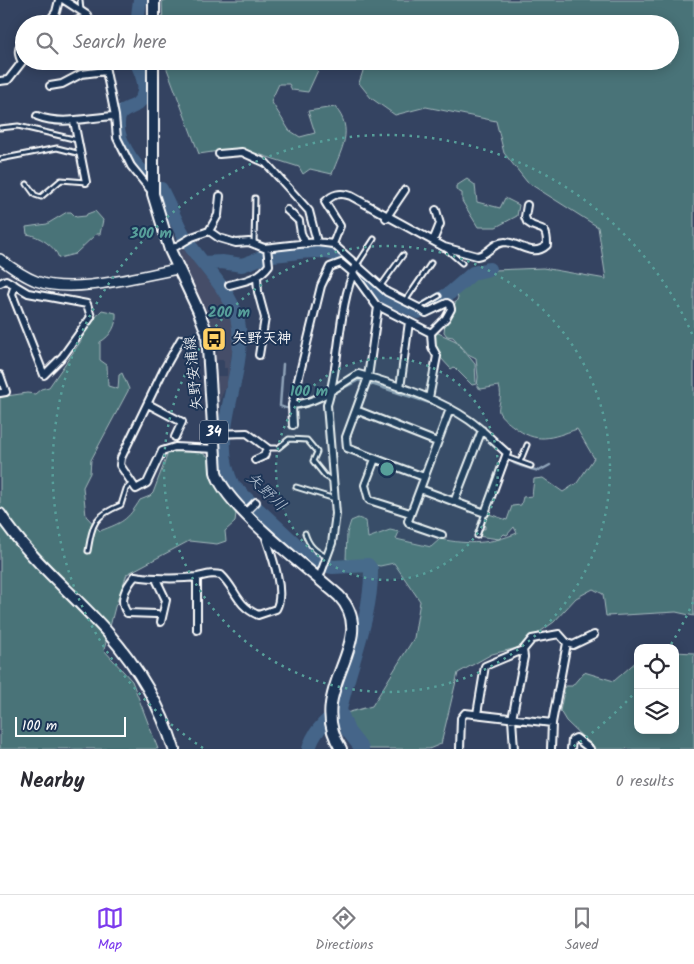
<!DOCTYPE html>
<meta charset="utf-8">
<style>
:root{--surface:#fff;--page:#f7f7f7;--text:#2b2b33;--muted:#7c7c81;--line:#e1e1e2;--accent:#7c3aed}
body{margin:0;font-family:Kalam,"Klee One",sans-serif;background:var(--page);color:var(--text)}
.controls{position:absolute;right:15px;bottom:15px;display:grid;overflow:hidden;border-radius:10px;box-shadow:0 2px 12px #0003}
.controls button{width:45px;height:45px;display:grid;place-items:center;padding:0;border:0;border-bottom:1px solid var(--line);background:var(--surface);color:var(--text);font:25px sans-serif}
.scale{position:absolute;left:15px;bottom:12px;width:111px;box-sizing:border-box;padding-left:5px;border:2px solid #fff;border-top:0;font-size:14px;line-height:18px;white-space:nowrap;color:#fff;-webkit-text-stroke:4px #1d3557;paint-order:stroke}
.list{margin:0;padding:0;list-style:none}
h2{display:flex;justify-content:space-between;align-items:center;height:65px;margin:0;padding:0 20px;font-size:21px}
h2 small{font-size:16px;font-weight:400;color:var(--muted)}
.icon{flex:none;width:28px;height:28px;fill:none;stroke:currentColor;stroke-width:2;stroke-linecap:round;stroke-linejoin:round}
.map{position:relative;flex:none;width:694px;height:749px;overflow:hidden}
.search{position:absolute;background:var(--surface);box-shadow:0 2px 12px #0003;left:15px;right:15px;top:15px;height:55px;display:flex;align-items:center;gap:12px;box-sizing:border-box;padding:0 18px;border-radius:28px;color:var(--muted);font-size:19px}
.sheet{height:145px;background:var(--surface)}
nav{display:flex;justify-content:space-around;align-items:center;box-sizing:border-box;height:70px;border-top:1px solid var(--line);background:var(--surface);font-size:14px;color:var(--muted)}
nav a{display:grid;justify-items:center;gap:2px}
nav .on{color:var(--accent)}
.map>svg:first-child{display:block}
.built{fill:#444d68}
.green{fill:#4a7378;stroke:#a4b9bc}
.lines{fill:none;stroke-linecap:round;stroke-linejoin:round}
.stream{stroke:#8fa3b8;stroke-width:2.5}
.river{stroke:#446589;stroke-width:14}
.lane-casing{stroke:#fff;stroke-width:7}
.street-casing{stroke:#fff;stroke-width:10}
.secondary-casing{stroke:#fff;stroke-width:12}
.primary-casing{stroke:#fff;stroke-width:14}
.lane{stroke:#1d3557;stroke-width:3}
.street{stroke:#1d3557;stroke-width:6}
.secondary{stroke:#1d3557;stroke-width:9}
.primary{stroke:#1d3557;stroke-width:10}
.ring{fill:none;stroke:#579f9a;stroke-width:2.5;stroke-dasharray:2.5 5}
.labels{text-anchor:middle;dominant-baseline:central;stroke-width:4;stroke-linejoin:round;paint-order:stroke}
.shield{fill:#1d3557;stroke:#bbc2cd;stroke-width:1}
.shield-label{font-size:14px;font-weight:bold;fill:#fff}
.poi-label{font-size:15px;font-weight:bold;fill:#fff;stroke:#1d3557;text-anchor:start}
.street-label{font-size:15px;fill:#fff;stroke:#1d3557}
.water-label{font-size:16px;font-style:italic;fill:#b4c1d0;stroke:#1d3557}
.centre{fill:#579f9a;stroke:#1d3557;stroke-width:2.5}
.ring-label{font-size:15px;text-anchor:middle;font-weight:bold;fill:#579f9a;stroke:#1d3557;stroke-width:4;stroke-linejoin:round;paint-order:stroke}
</style>
<div class="map">
<svg width="694" height="749" viewBox="0 0 694 749">
<rect width="100%" height="100%" fill="#344361"/>
<filter id="ink" filterUnits="userSpaceOnUse"><feTurbulence type="fractalNoise" baseFrequency=".02" numOctaves="2"/><feDisplacementMap in="SourceGraphic" scale="10" xChannelSelector="R" yChannelSelector="G"/><feConvolveMatrix kernelMatrix="1 2 1 2 8 2 1 2 1" color-interpolation-filters="sRGB"/></filter>
<g filter="url(#ink)">
<path class="built" d="M185 247 227 306 233 326 234 340 227 384 219 402 217 376H227V368H224V360H215L219 346 218 338 181 257 180 251Z"/>
<path class="green" d="M162 0H694V616L676 612 606 616 603 594 593 589 576 598 554 622 517 648 492 654 458 673 441 744 429 749H360L346 731V713L372 706 414 638 420 601 394 563 380 566 346 559 347 533 351 521 358 518 366 521 368 538 390 530 399 532 396 539 431 547 440 539C468 545 491 544 517 533L514 527 507 535 504 534 499 539 477 536 480 528 485 529V526L482 525 486 513 507 520 512 506 521 505 523 497 532 496 534 479 543 478 563 492 577 483 594 458 577 429C551 438 537 445 513 426 509 423 501 417 499 412 497 407 503 398 499 386L481 389 477 387 478 377 476 358 468 354 453 337 447 336 444 332 445 323 458 298 456 291 460 286 459 280 468 275 470 271 543 268 606 279 598 227 527 182 504 153 496 121 426 107 395 115 371 98 359 83 363 71 343 61H670V24H163Z
M164 61H317L319 68 308 92 292 90 289 84H279L271 101 289 130 300 137 315 133 308 111 335 107C355 130 341 149 332 174L310 169 303 174 299 167 239 148 199 154Z
M467 179 475 185 477 202 500 208 505 198 519 205 517 216 496 227H478L462 201V193L456 190V186Z
M95 211 103 220 100 234H96L75 254 59 258C55 246 39 236 27 234L26 227 47 224 67 212H71L76 217 86 216 87 214Z
M102 310 116 313C117 325 111 336 100 342V360L107 365 108 386 118 389 119 375 122 373 129 389 91 460 90 473 83 487 86 516 100 531C123 522 127 521 140 500L150 496 153 493 168 453C181 448 201 449 211 459L215 485 236 513 235 522 225 531 226 541 217 544 189 541 127 574 115 607 104 650 132 681 158 749H0V397L27 393 35 394 41 389 49 387 81 341 82 334C92 328 94 317 102 310Z
M436 332 456 341 475 364 476 384 472 385 454 367 451 369 439 356 432 341Z
M675 652 694 653V749H595L566 721 560 711 565 686H572L584 672 614 681 638 660V730H675Z"/>
<g class="lines">
<path class="stream" d="M283 364 280 406C292 412 311 407 322 399
M336 392 359 380 439 406
M500 451C511 465 521 466 539 471L550 465"/>
<path class="river" d="M137 24 140 0
M136 61C142 74 151 92 137 104 131 109 122 108 119 117 113 137 134 167 149 177
M161 189C171 208 177 226 189 244 204 267 229 290 237 317 251 373 205 430 233 486L317 564 333 567 368 565 371 569C372 617 350 663 340 710
M272 255C295 254 318 246 340 256L386 297 418 312 450 293 473 273 489 269
M203 263 222 262 242 265 264 257
M340 710 348 731 362 749
M309 749C313 733 327 719 340 710"/>
<defs>
<path id="lane" d="M80 0 81 11
M66 24 86 15
M0 128 18 126 78 140
M0 159 57 148 81 154
M27 184 35 195 41 197 61 180 86 182
M254 243 255 198
M446 249 462 263
M357 265 374 239
M380 287 403 255
M406 300 431 263
M420 307 439 296
M267 448H278L289 439 307 440 317 452 313 461 325 476 333 481
M506 457 531 466
M520 462 527 445
M296 487 335 499
M305 533C309 546 315 551 327 557
M477 536 485 513
M88 551C93 522 94 516 121 505L126 489 131 484"/>
<path id="street" d="M64 0 87 15 93 24
M47 24 56 12 59 0
M104 61 115 116 117 138 131 166 153 193
M0 81 8 80 22 62C17 53 18 48 24 39
M50 86 62 84 81 74 106 71
M37 116C62 126 89 117 115 116
M74 121 86 182
M219 154 242 152 266 163 309 211 317 242
M287 210 299 221 301 233 306 244
M386 218 405 190
M209 231 218 215 220 196
M433 241 440 224 436 210
M333 244 340 226 325 202C333 194 340 192 351 196L444 247 477 256C488 255 493 242 505 242 520 243 533 258 547 245 547 222 540 233 527 222L525 217 527 205
M170 250 192 237 209 231 219 238 236 243 249 242 264 248 317 242 333 244 387 292 419 308 426 313 447 303 450 305 451 309 446 318 431 333 432 347 437 356 429 398
M257 277 258 292 265 318 259 355
M0 283 6 280 28 293 87 304 91 317 63 356 44 375 12 294 15 285
M229 285C245 281 259 279 269 265L267 248
M378 307 368 377 356 410 437 442
M181 339 164 369 121 458 120 465 136 489 147 483 162 451 175 447 215 449
M0 375 6 392 0 393
M400 388 409 322
M148 404 182 422 175 437
M292 405C318 403 336 387 358 374 395 384 437 398 469 420 482 429 494 442 507 453L485 513 420 489 450 409
M356 410 346 437 347 448 424 477
M293 425 292 405 321 286 330 267 341 263 353 273 376 305 431 333
M214 434 247 433 267 448 264 456 255 460
M375 459 365 485 369 500 410 513
M420 489 408 521 410 524 442 535
M454 502 482 430
M245 513 256 502
M319 578 332 543 336 514 327 405C341 360 337 309 356 266
M156 579 166 600 161 622
M157 614 127 613C118 600 126 587 135 576 153 579 180 579 198 577 207 575 211 573 221 575 236 589 236 605 258 615L276 609C286 592 271 553 265 535
M197 630V577
M567 643 573 645 594 635
M477 714 485 666 523 650 532 639 559 634 567 643 552 723 551 749
M460 749 461 718 465 713 552 723
M514 749 512 719 524 657 523 650
M571 749 572 740 576 738 590 749"/>
<path id="secondary" d="M0 259C12 268 23 276 36 281 74 295 138 276 178 269"/>
<path id="primary" d="M154 24V0
M153 61V194L170 250 198 310 207 333 216 472C224 506 310 570 339 596 382 642 303 689 341 749
M0 514C29 559 73 593 108 633 137 666 161 707 174 749"/>
</defs>
<use href="#lane" class="lane-casing"/>
<use href="#street" class="street-casing"/>
<use href="#secondary" class="secondary-casing"/>
<use href="#primary" class="primary-casing"/>
<use href="#lane" class="lane"/>
<use href="#street" class="street"/>
<use href="#secondary" class="secondary"/>
<use href="#primary" class="primary"/>
</g>
</g>
<circle cx="387" cy="469" r="111" fill="#579f9a" fill-opacity=".12"/>
<g class="ring">
<circle cx="387" cy="469" r="111"/>
<circle cx="387" cy="469" r="223"/>
<path d="M693 602A334 334 0 0 1 670 646M637 690A334 334 0 0 1 571 748M203 748A334 334 0 1 1 693 336"/>
</g>
<defs>
<symbol id="bus-square" viewBox="-11 -11 22 22"><rect x="-9" y="-9" width="18" height="18" rx="4" fill="#ffd166" stroke="#1d3557"/><path d="M-5-6H5V4H4V6H2V4H-2V6H-4V4H-5ZM-3.5-4V0h7V-4ZM-3.5 1.2v1.5H-2V1.2ZM2 1.2v1.5H3.5V1.2Z" fill="#111"/></symbol>
</defs>
<g fill-rule="evenodd">
<use href="#bus-square" x="200" y="325" width="28" height="28"/>
</g>
<g class="labels">
<rect class="shield" x="200" y="420.5" width="28" height="23" rx="4"/>
<g class="shield-label">
<text x="214" y="432">34</text>
</g>
<g class="poi-label">
<text x="232" y="339">矢野天神</text>
</g>
<g class="street-label">
<text transform="translate(194 373) rotate(-96)">矢野安浦線</text>
</g>
<g class="water-label">
<text transform="translate(266 492) rotate(44)">矢野川</text>
</g>
</g>
<circle cx="387" cy="469" r="8" class="centre"/>
<g class="ring-label">
<text x="151" y="238">300 m</text>
<text x="229" y="317">200 m</text>
<text x="309" y="396">100 m</text>
</g>
</svg>
<div class="controls">
<button><svg class="icon" aria-label="locate" viewBox="0 0 24 24"><circle cx="12" cy="12" r="6"/><path d="M12 2v4M12 18v4M2 12h4M18 12h4"/></svg></button>
<button><svg class="icon" aria-label="layers" viewBox="0 0 24 24"><path d="M12 4l9 5-9 5-9-5zM3 14l9 5 9-5"/></svg></button>
</div>
<div class="scale">100 m</div>
<div class="search"><svg class="icon" aria-label="search" viewBox="0 0 24 24"><circle cx="10" cy="10" r="6"/><path d="M15 15l6 6"/></svg>Search here</div>
</div>
<section class="sheet">
<h2>Nearby<small>0 results</small></h2>
<ul class="list">
</ul>
</section>
<nav>
<a class="on"><svg class="icon" aria-label="map" viewBox="0 0 24 24"><path d="M3 6l6-2 6 2 6-2v14l-6 2-6-2-6 2zM9 4v14M15 6v14"/></svg>Map</a>
<a><svg class="icon" aria-label="directions" viewBox="0 0 24 24"><path d="M12 3l9 9-9 9-9-9zM9 14v-3h6M13 9l2 2-2 2"/></svg>Directions</a>
<a><svg class="icon" aria-label="saved" viewBox="0 0 24 24"><path d="M7 4h10v16l-5-4-5 4z"/></svg>Saved</a>
</nav>
